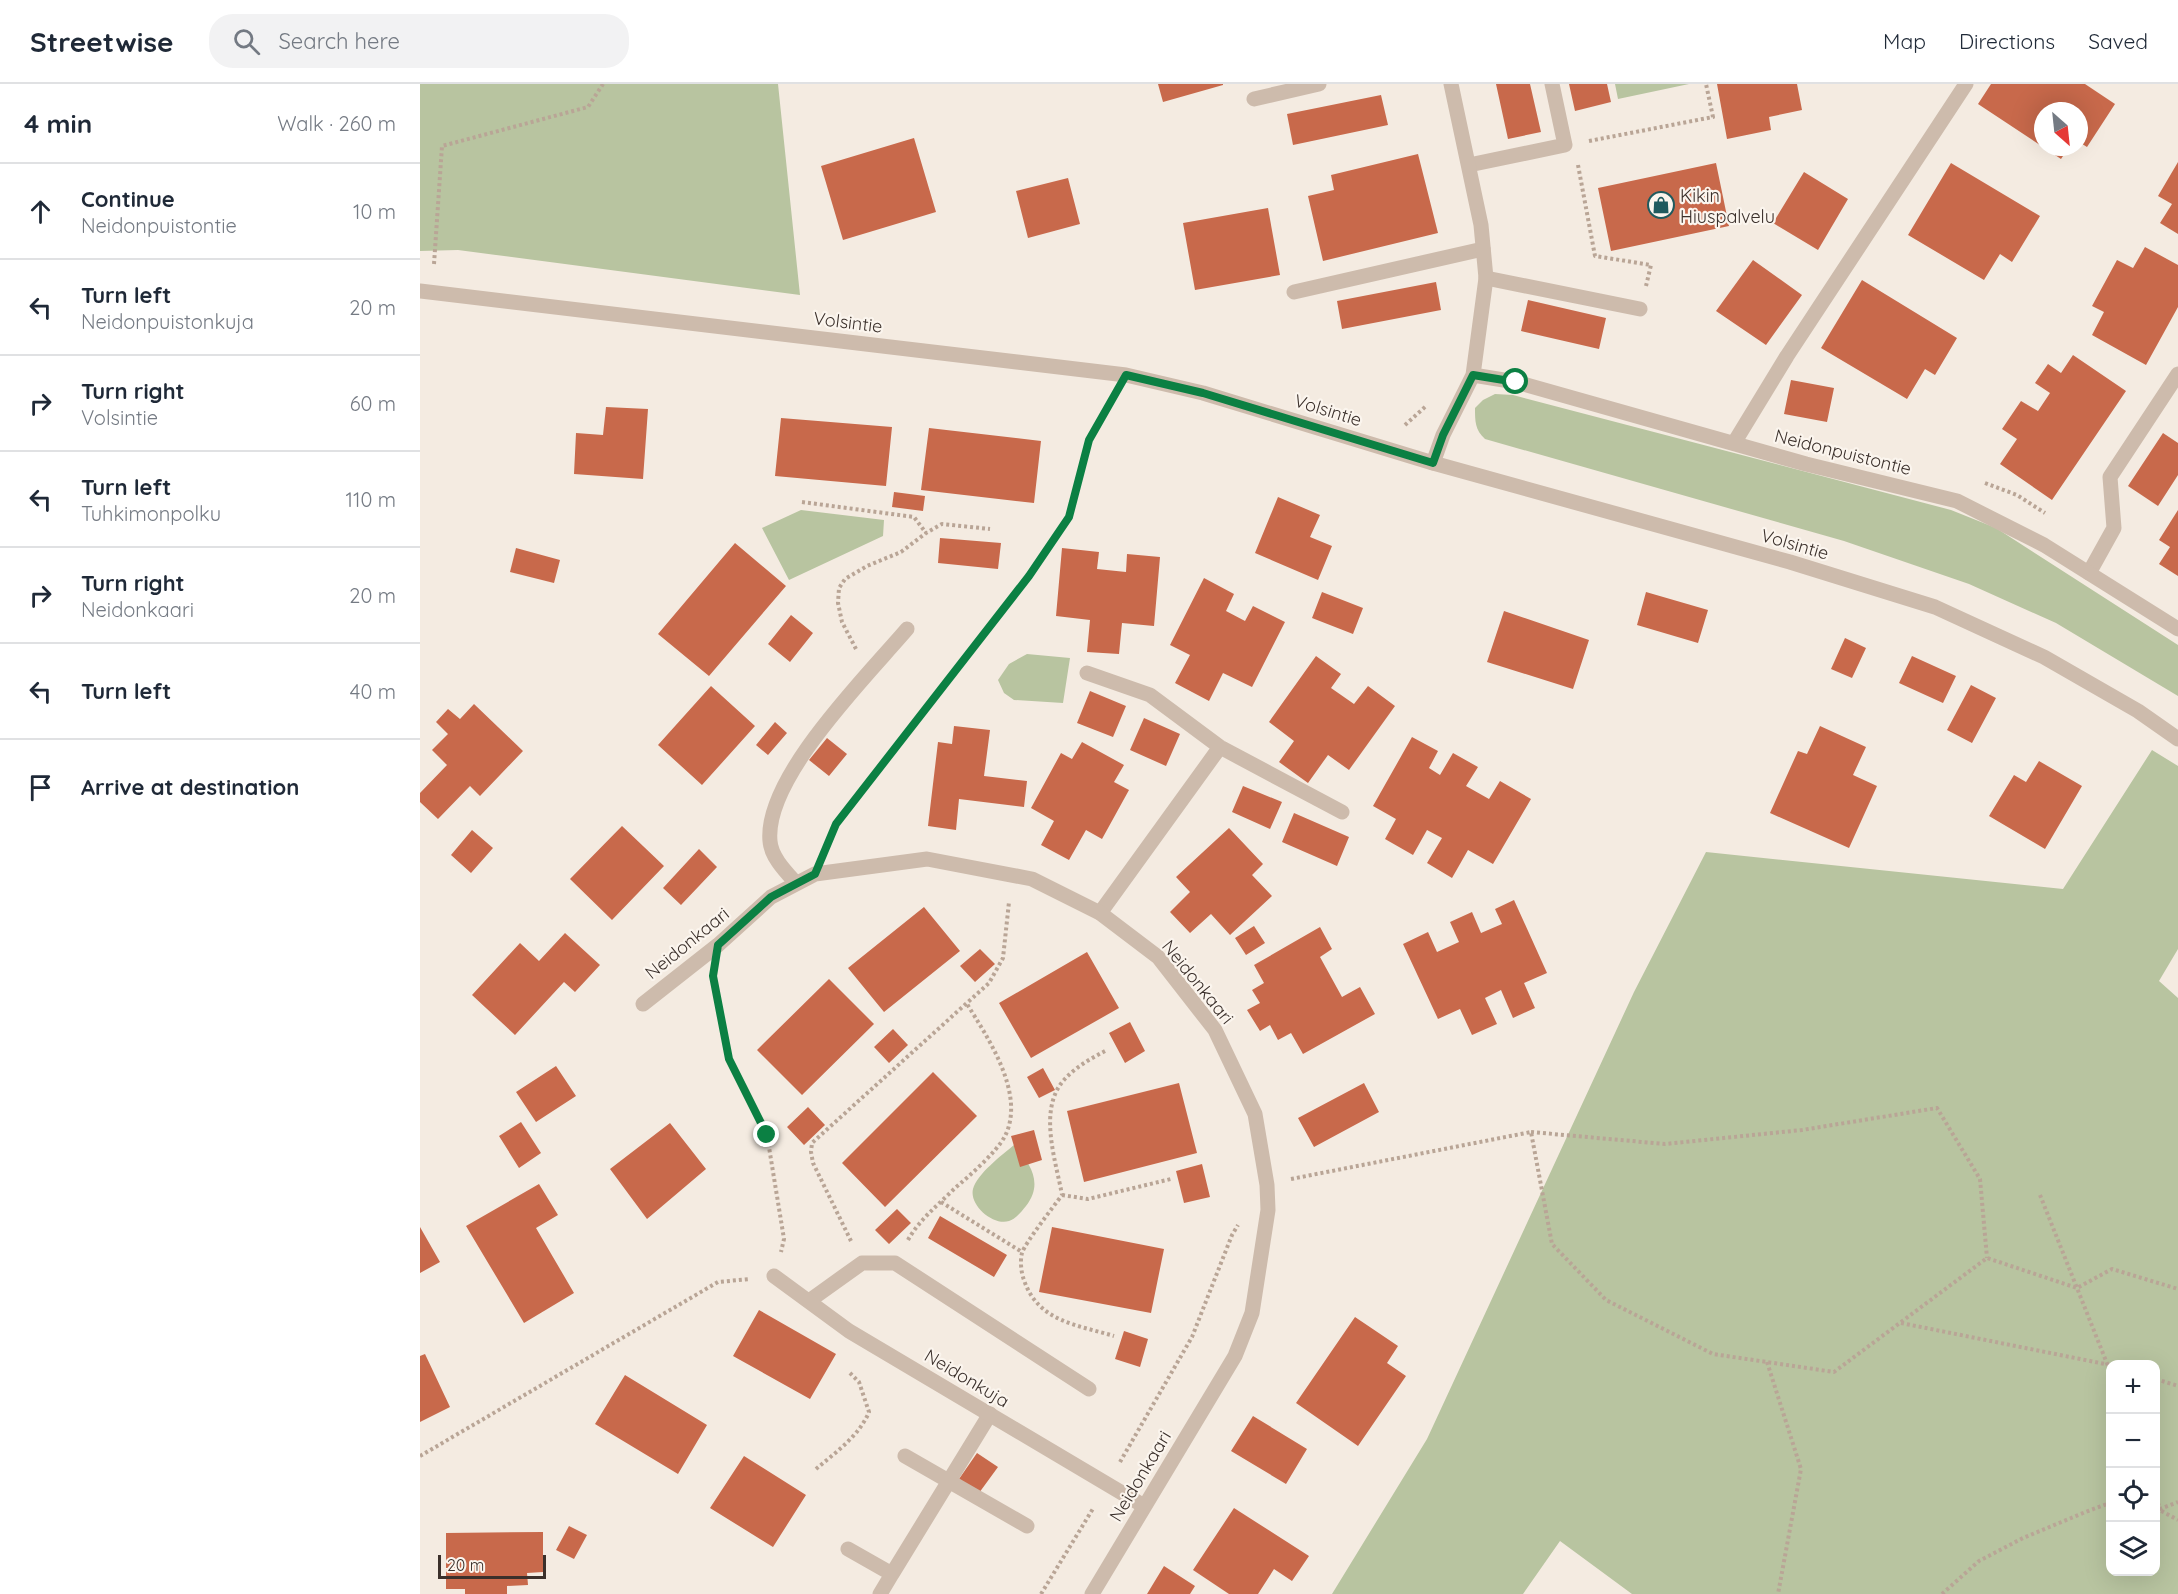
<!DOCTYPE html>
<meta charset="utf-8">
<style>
:root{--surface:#fff;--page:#f2f2f3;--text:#1f2937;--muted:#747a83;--line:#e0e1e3}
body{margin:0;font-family:Quicksand,sans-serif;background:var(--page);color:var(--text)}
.controls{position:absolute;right:18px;bottom:18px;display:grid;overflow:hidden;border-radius:12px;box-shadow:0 6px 24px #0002}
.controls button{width:54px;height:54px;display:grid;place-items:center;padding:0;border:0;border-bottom:2px solid var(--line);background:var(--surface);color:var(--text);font:30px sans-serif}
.compass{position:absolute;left:1614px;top:18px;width:54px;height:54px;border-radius:50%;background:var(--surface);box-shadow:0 6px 24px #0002;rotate:153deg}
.scale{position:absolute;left:18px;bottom:15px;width:108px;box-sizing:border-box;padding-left:6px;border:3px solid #3b302b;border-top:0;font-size:16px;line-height:21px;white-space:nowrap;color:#3b302b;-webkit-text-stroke:4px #fbf5ee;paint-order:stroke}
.stop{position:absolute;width:18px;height:18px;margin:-14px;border:4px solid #0b8043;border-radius:50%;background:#fff}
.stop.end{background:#0b8043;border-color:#fff;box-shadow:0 2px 6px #0008}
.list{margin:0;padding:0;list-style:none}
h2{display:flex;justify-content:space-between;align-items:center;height:78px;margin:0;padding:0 24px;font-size:26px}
h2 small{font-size:20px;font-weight:400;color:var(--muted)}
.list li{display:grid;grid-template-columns:39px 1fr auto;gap:18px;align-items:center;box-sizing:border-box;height:96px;padding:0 24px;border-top:2px solid var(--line)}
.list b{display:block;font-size:22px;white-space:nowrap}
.list p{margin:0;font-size:20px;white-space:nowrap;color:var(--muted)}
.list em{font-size:20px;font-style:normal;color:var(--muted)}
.icon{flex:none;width:33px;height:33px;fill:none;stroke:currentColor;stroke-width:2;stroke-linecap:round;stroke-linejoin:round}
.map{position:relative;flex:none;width:1758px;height:1510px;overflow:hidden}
header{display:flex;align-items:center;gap:36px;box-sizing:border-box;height:84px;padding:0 30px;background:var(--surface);border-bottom:2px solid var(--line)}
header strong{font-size:28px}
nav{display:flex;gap:33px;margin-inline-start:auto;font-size:21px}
.search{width:420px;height:54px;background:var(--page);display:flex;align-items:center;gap:15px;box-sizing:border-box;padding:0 21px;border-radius:24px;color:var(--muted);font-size:22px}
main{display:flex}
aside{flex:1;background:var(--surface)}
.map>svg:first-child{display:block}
.green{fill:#b8c4a0;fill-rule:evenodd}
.building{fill:#c8694b}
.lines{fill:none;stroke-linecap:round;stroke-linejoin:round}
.path{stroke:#b9a596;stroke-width:4;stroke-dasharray:3 3;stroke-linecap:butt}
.service{stroke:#cdbbac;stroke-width:15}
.minor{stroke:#cdbbac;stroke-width:15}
.tertiary{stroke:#cdbbac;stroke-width:15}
.route{stroke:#0b8043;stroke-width:8}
.labels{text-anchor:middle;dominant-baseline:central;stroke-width:4.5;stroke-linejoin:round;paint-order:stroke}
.poi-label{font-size:18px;fill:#3b302b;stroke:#fbf5ee;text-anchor:start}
.street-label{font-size:18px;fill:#3b302b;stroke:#fbf5ee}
</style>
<header>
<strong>Streetwise</strong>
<div class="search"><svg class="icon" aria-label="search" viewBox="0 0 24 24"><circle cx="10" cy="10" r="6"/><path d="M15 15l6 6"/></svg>Search here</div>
<nav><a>Map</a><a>Directions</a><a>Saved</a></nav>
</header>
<main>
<aside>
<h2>4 min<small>Walk · 260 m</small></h2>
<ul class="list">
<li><svg class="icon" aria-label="ahead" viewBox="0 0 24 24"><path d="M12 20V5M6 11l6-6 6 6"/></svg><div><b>Continue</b><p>Neidonpuistontie</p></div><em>10 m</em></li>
<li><svg class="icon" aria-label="left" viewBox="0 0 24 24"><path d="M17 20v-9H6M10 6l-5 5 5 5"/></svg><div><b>Turn left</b><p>Neidonpuistonkuja</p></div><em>20 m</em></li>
<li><svg class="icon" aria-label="right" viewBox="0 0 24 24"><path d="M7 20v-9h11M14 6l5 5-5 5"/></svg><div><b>Turn right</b><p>Volsintie</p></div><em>60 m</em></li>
<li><svg class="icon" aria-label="left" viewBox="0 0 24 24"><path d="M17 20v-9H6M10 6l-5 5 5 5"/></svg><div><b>Turn left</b><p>Tuhkimonpolku</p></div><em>110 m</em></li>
<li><svg class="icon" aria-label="right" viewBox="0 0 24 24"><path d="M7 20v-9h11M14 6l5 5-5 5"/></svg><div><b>Turn right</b><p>Neidonkaari</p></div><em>20 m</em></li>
<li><svg class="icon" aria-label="left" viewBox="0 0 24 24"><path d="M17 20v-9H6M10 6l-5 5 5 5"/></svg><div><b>Turn left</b></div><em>40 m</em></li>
<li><svg class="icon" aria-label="arrive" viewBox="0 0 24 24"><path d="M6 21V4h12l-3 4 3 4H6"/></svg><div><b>Arrive at destination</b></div></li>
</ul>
</aside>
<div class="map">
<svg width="1758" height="1510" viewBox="0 0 1758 1510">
<rect width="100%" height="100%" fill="#f4ebe1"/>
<path class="green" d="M0 0H358L380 211 38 166 0 167Z
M1195 0H1269L1198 15Z
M1075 310 1093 311 1531 426 1576 444 1758 561V612L1636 539 1549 500 1424 457 1065 355C1055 346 1055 337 1055 324L1063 316Z
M381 426 464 436 463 452 369 496 342 444Z
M607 570 650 574 643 619 594 616 584 609 578 596 589 580Z
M1732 666 1758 682V865L1739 897 1758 914V1510H1212L1140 1457 1103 1510H912L1007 1355 1214 908 1286 768 1643 805ZM1690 1280H1736V1488H1690Z
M594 1061C610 1079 624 1099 606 1122 602 1127 596 1135 589 1137 573 1142 549 1121 553 1105 557 1090 582 1071 594 1061Z"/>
<path class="building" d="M738 0H803V1L743 18Z
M1076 0H1110L1121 48 1088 55Z
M1149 0H1187L1191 18 1155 27Z
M1297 0H1377L1382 26 1349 33 1351 46 1307 55Z
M1571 0H1665L1695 20 1667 63 1659 58V27H1623V63H1649L1641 75 1558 20Z
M961 11 968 41 873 61 867 30Z
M494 54 516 128 423 156 401 82Z
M998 70 1018 149 903 177 888 112 914 106 911 91Z
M1758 78V150L1740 139 1752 120 1738 112Z
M1296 79 1309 142 1191 167 1178 104Z
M1531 79 1620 132 1592 178 1580 170 1564 196 1488 151Z
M1384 88 1428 115 1398 166 1353 139Z
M648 94 660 140 608 154 596 107Z
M848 124 860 191 775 206 763 139Z
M1725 163 1758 181V223L1726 281 1672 251 1684 228 1672 222 1697 176 1713 184Z
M1333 176 1382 211 1346 261 1296 227Z
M1442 196 1537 254 1515 291 1505 285 1487 315 1401 264Z
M1016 198 1021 226 922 245 917 217Z
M1108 216 1186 234 1179 265 1101 247Z
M1653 271 1706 307 1632 416 1580 380 1597 355 1582 345 1601 317 1618 327 1630 309 1615 299 1628 280 1641 289Z
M1371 296 1414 304 1407 338 1364 330Z
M186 323 228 325 223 395 154 390 156 349 183 351Z
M361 334 472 343 466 402 355 392Z
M509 344 621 357 614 419 501 406Z
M1743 349 1758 359V391L1738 422 1708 402Z
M474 408 505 412 503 427 472 423Z
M858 413 900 431 890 453 912 462 898 496 835 469Z
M1758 426V492L1739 480 1750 463 1739 456Z
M520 454 581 459 578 485 518 479Z
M315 459 366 502 289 592 238 550Z
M96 464 140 476 134 499 90 488Z
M642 464 679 468 677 485 706 488 707 470 740 473 734 542 702 539 699 570 667 568 670 536 636 532Z
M784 494 814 510 806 527 825 537 833 522 865 538 832 603 803 589 789 617 755 599 770 571 750 561Z
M902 508 943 524 933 550 892 534Z
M1226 508 1288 526 1278 559 1217 541Z
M1084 527 1169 556 1153 605 1067 578Z
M371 531 393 549 370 578 348 560Z
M1425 554 1446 564 1432 594 1411 585Z
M896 572 921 590 911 604 934 620 948 602 975 622 929 686 908 671 888 699 859 678 874 657 849 638Z
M1492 572 1536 592 1523 619 1479 599Z
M1551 601 1576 614 1552 659 1527 646Z
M291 602 335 642 282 701 238 661Z
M670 607 706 622 693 653 657 639Z
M54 620 103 667 60 712 50 702 18 735 0 718V709L27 681 12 666 28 650 16 638 28 625 40 635Z
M724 634 760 650 746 682 710 666Z
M355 638 367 649 348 671 336 661Z
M534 642 570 646 564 692 607 697 604 723 539 715 536 746 508 742 518 658 532 660Z
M1400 642 1446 663 1433 691 1457 702 1429 764 1350 729 1378 667 1387 670Z
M992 653 1018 667 1009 684 1020 691 1033 669 1058 683 1046 702 1069 715 1080 697 1111 715 1073 780 1048 766 1032 794 1007 779 1022 754 1007 746 993 771 965 755 976 735 953 722Z
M407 654 427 670 409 692 389 676Z
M662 658 704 681 694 698 709 706 682 755 666 746 649 776 621 761 634 737 611 724 641 669 652 675Z
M1619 677 1662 702 1625 765 1569 732 1594 691 1606 698Z
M823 702 862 718 850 745 812 728Z
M874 729 929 753 917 782 862 758Z
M202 742 244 782 192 836 150 795Z
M809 744 843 780 832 791 852 812 810 851 791 830 770 849 750 828 770 808 756 793Z
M52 746 73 764 51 789 31 771Z
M279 765 297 783 261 821 243 804Z
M1094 816 1127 889 1104 899 1115 924 1093 934 1081 906 1065 914 1077 940 1052 951 1040 925 1018 935 983 860 1008 848 1017 868 1039 858 1030 838 1052 828 1061 849 1082 840 1075 825Z
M504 823 540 867 464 928 428 884Z
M834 842 845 859 826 871 815 854Z
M900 843 912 865 900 873 922 913 940 903 955 930 883 970 871 949 858 956 850 941 840 947 827 926 840 919 832 906 844 899 834 881Z
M145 849 180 881 155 908 144 898 95 951 52 911 100 859 119 877Z
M560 865 575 880 555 898 540 882Z
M667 868 699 924 611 974 579 919Z
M409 895 454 940 382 1011 337 966Z
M710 938 725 967 705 979 689 949Z
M473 945 488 961 469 979 454 963Z
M136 982 156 1012 116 1038 96 1008Z
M623 984 635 1006 619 1014 607 993Z
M513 988 557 1032 465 1123 422 1079Z
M759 999 777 1069 664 1098 647 1027Z
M944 999 959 1028 894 1063 878 1034Z
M388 1023 405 1041 384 1061 367 1043Z
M101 1038 121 1069 99 1084 79 1052Z
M250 1039 286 1085 227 1135 190 1085Z
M614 1046 622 1076 600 1083 591 1052Z
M782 1080 790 1113 764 1119 756 1087Z
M119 1100 138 1131 116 1144 154 1209 104 1239 46 1142Z
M477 1125 491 1139 469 1160 455 1146Z
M520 1132 587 1171 574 1193 508 1154Z
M0 1143 20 1178 0 1189Z
M632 1143 744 1165 731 1229 619 1208Z
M339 1226 416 1270 390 1315 313 1272Z
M935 1233 978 1262 967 1279 986 1292 938 1362 876 1319Z
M704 1247 728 1255 720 1283 695 1275Z
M5 1270 30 1323 0 1338V1272Z
M205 1291 287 1341 258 1390 175 1340Z
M833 1332 887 1365 866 1400 811 1367Z
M557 1369 578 1383 559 1409 539 1395Z
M324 1372 386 1411 353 1463 290 1424Z
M814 1424 889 1472 872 1497 854 1485 838 1510H809L773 1486Z
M149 1442 167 1451 154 1475 136 1466Z
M123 1448V1488L107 1489 108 1501 87 1502V1510H45V1505H26V1449Z
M744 1482 775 1502 770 1510H727Z"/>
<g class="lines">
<path class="path" d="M1169 57 1293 33 1286 0
M1158 81 1175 172 1231 181 1226 202
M14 180 22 62 168 23 183 0
M985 341 1006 322
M1565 399 1597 411 1625 429
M382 418 494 433 506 449
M436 565 422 538 418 519 419 504 425 495 447 482 481 468 506 449 522 440 570 445
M407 762 416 740 609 492 649 433 669 356 692 315
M294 896 309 975 347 1051 364 1155 361 1168
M685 967C670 975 654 984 643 997 618 1027 636 1077 642 1111 634 1122 605 1159 602 1169 600 1176 601 1189 604 1196 618 1238 658 1241 694 1252
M1111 1048 1245 1060 1382 1046 1517 1024 1560 1095 1567 1174
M871 1095 1111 1048 1132 1160 1186 1216 1293 1270 1414 1288 1567 1174 1657 1204 1692 1185 1758 1205
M642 1111 668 1115 751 1095
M1620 1111 1690 1287
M521 1118 602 1168
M488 1156C499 1136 517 1122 534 1105 549 1092 576 1069 585 1052 606 1010 568 954 547 920
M431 1157 393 1079 391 1068 392 1059 569 899 583 874 589 818
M1481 1239 1690 1281
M1347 1278 1381 1385 1358 1510
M1736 1295 1758 1302
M0 1372 298 1198 330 1195
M700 1378 772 1253 812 1151 818 1141
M396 1385C416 1368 439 1352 449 1328L439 1298 429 1288
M1736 1413 1740 1425 1758 1418
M1736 1424 1758 1436
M621 1510 674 1423
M1522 1510 1559 1477 1603 1454 1668 1427 1690 1419"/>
<path class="service" d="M834 15 899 0
M1049 81 1145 61 1132 0
M1066 194 1220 225
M874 208 1063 165
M1314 359 1367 272 1546 0
M1669 489 1694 444 1690 393 1758 290
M667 589 730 611 800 663 922 728
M376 799C366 788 351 773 350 757 344 694 447 592 487 545
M680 829 800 663
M389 1217 442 1179H475L669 1305
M485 1372 607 1442
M428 1465 472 1490 570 1330
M460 1510 472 1490"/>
<path class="minor" d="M1053 291 1096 298 1386 380 1537 417 1624 461 1758 545
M1013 379 1023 351 1053 291 1066 194 1061 141 1031 0
M223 920 298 861 351 813 395 790 507 775 612 795 680 829 738 873 795 946 835 1030 847 1101 848 1126 832 1229 815 1272 672 1510
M354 1192 429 1247 724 1422"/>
<path class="tertiary" d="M0 207 706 291 783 309 1013 379 1370 478 1515 523 1624 573 1718 627 1758 655"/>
</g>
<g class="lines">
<path class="route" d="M347 1051 309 975 293 892 298 861 351 813 395 790 416 740 609 492 649 433 669 356 706 291 783 309 1013 379 1023 351 1053 291 1096 298"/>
</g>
<defs>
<symbol id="shop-ring" viewBox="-11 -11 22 22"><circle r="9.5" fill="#fbf5ee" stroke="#1f5a5e" stroke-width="1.5"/><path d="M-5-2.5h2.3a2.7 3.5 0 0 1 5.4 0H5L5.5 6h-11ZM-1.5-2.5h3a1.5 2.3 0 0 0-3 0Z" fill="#1f5a5e"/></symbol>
</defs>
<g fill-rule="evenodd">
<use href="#shop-ring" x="1226" y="106" width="30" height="30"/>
</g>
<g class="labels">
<g class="poi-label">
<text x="1260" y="111">Kikin<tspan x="1260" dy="21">Hiuspalvelu</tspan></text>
</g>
<g class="street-label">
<text transform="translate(428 238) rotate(7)">Volsintie</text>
<text transform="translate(908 326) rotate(17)">Volsintie</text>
<text transform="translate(1423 368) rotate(14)">Neidonpuistontie</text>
<text transform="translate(1375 460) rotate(16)">Volsintie</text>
<text transform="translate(267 859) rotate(-39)">Neidonkaari</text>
<text transform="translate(778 898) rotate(51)">Neidonkaari</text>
<text transform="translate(547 1294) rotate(31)">Neidonkuja</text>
<text transform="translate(720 1392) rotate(-59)">Neidonkaari</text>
</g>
</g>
</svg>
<div class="controls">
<button>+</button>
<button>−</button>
<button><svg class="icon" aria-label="locate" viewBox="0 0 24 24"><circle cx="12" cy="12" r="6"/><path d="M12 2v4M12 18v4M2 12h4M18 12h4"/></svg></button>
<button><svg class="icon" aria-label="layers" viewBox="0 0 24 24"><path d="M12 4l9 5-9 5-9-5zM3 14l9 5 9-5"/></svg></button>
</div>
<svg class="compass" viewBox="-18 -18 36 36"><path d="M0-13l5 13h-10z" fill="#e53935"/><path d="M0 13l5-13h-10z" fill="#747a83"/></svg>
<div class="scale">20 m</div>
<div class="stop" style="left:1096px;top:298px"></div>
<div class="stop end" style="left:347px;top:1051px"></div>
</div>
</main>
